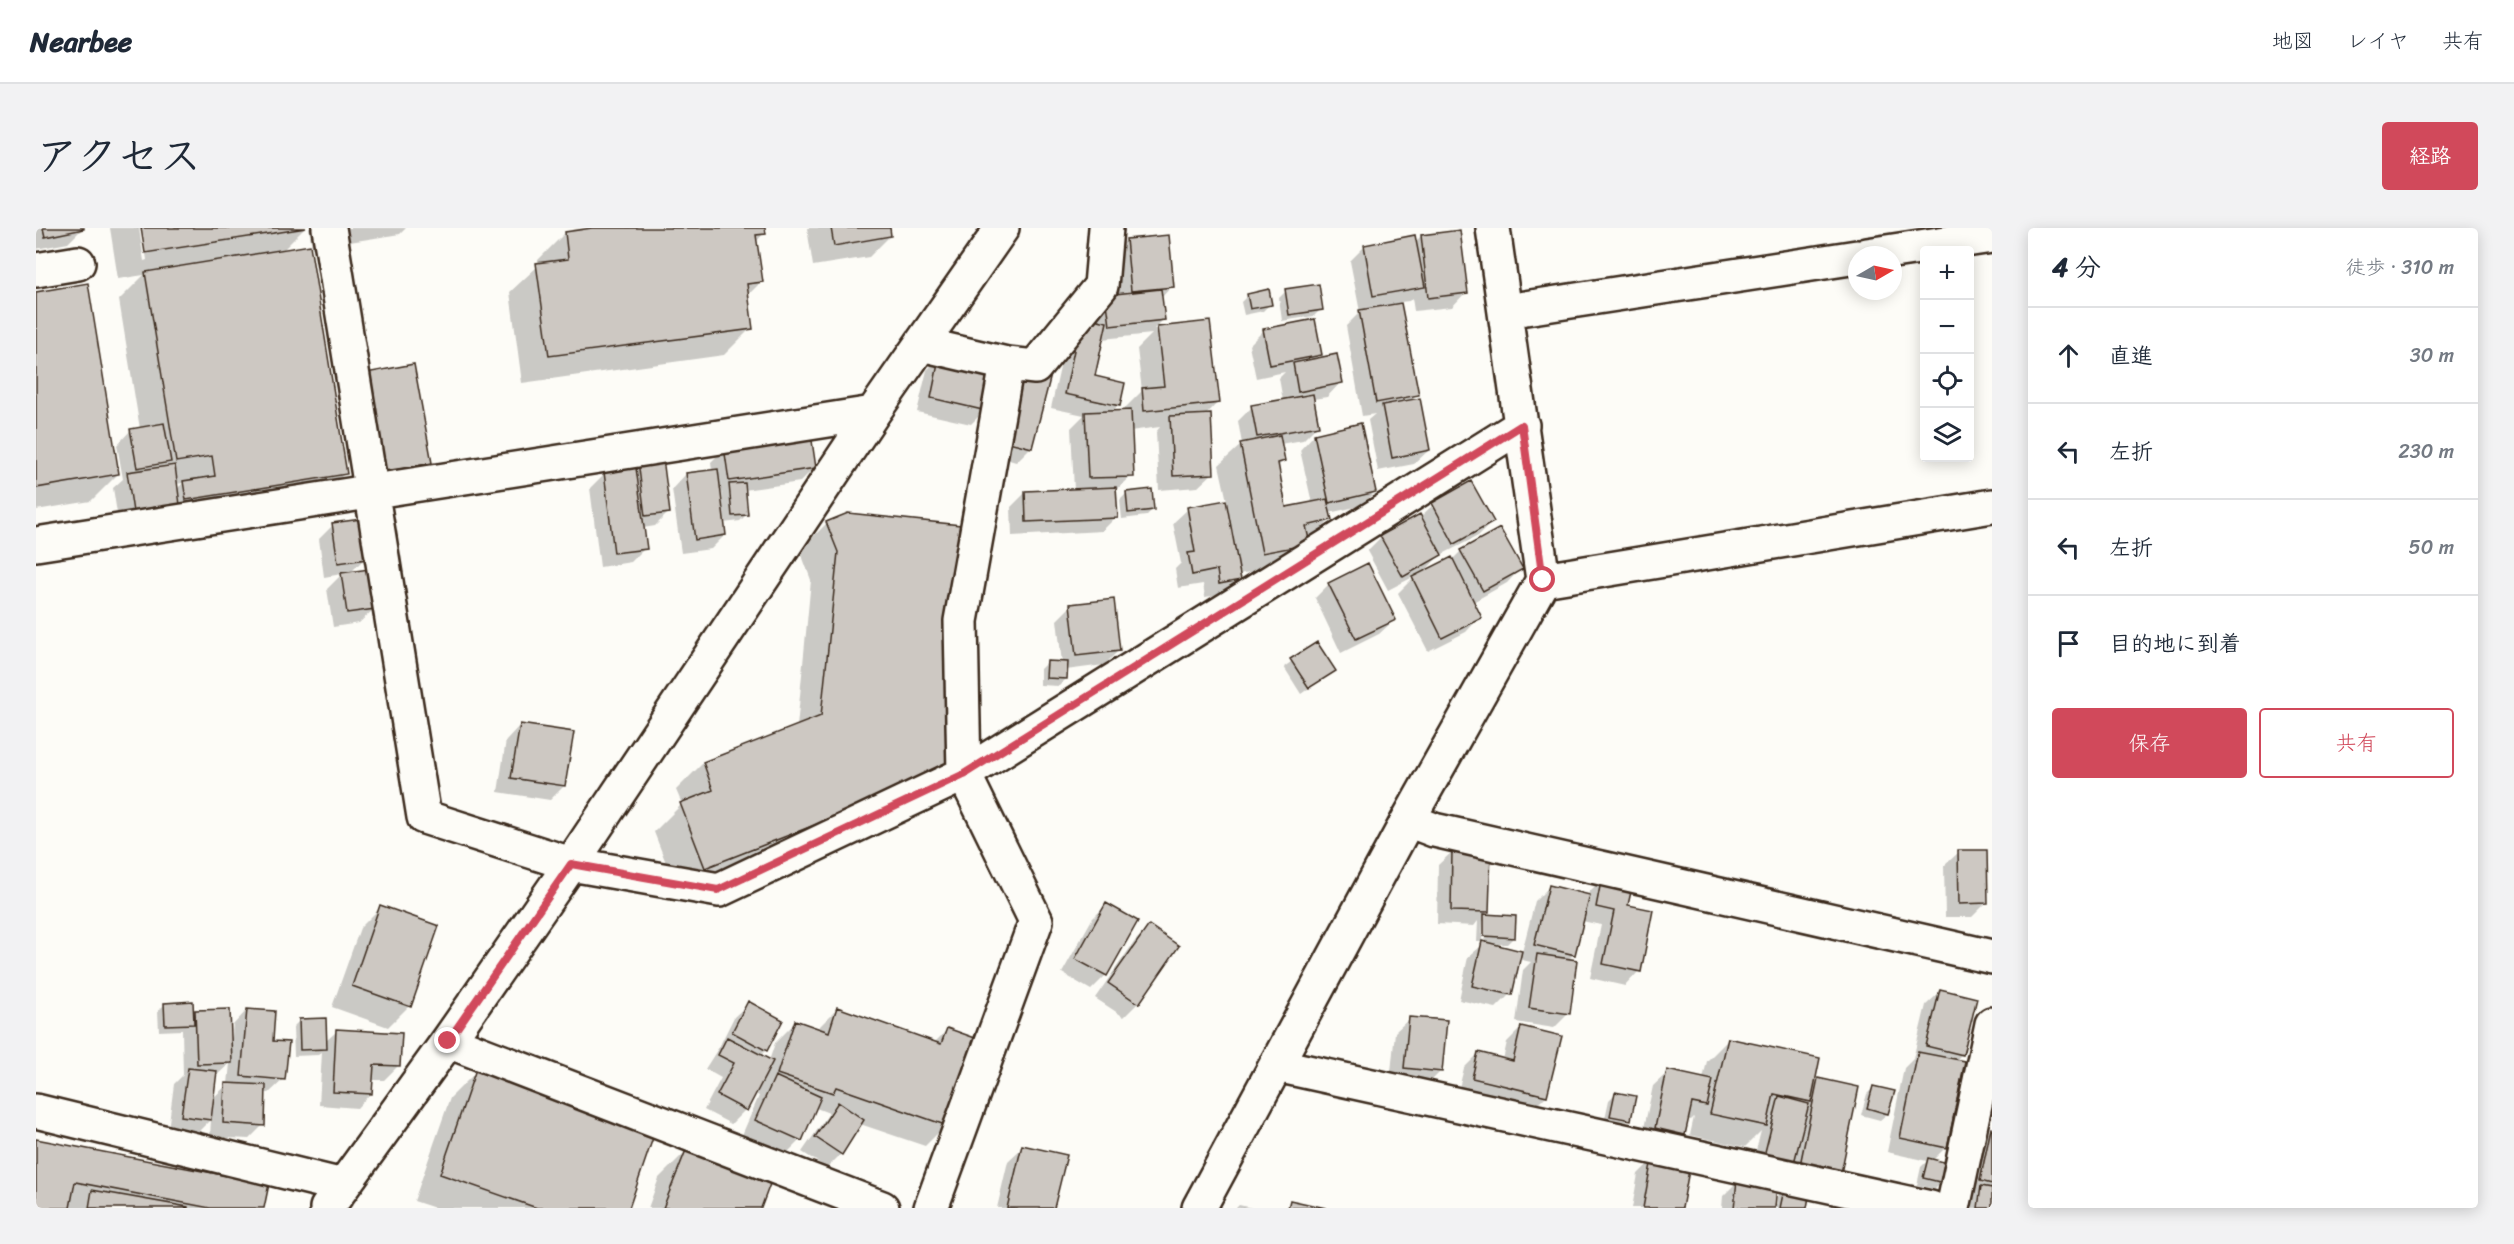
<!DOCTYPE html>
<html lang="ja">
<meta charset="utf-8">
<style>
:root{--surface:#fff;--page:#f2f2f3;--text:#1f2937;--muted:#747a83;--line:#e0e1e3;--accent:#d1495b}
body{margin:0;font-family:Sriracha,"Klee One",sans-serif;background:var(--page);color:var(--text)}
.controls{position:absolute;right:18px;top:18px;display:grid;overflow:hidden;border-radius:6px;box-shadow:0 3px 15px #0003}
.controls button{width:54px;height:54px;display:grid;place-items:center;padding:0;border:0;border-bottom:2px solid var(--line);background:var(--surface);color:var(--text);font:30px sans-serif}
.compass{position:absolute;left:1812px;top:18px;width:54px;height:54px;border-radius:50%;background:var(--surface);box-shadow:0 3px 15px #0003;rotate:81deg}
.stop{position:absolute;width:18px;height:18px;margin:-14px;border:4px solid #d1495b;border-radius:50%;background:#fff}
.stop.end{background:#d1495b;border-color:#fff;box-shadow:0 2px 6px #0008}
.list{margin:0;padding:0;list-style:none}
h2{display:flex;justify-content:space-between;align-items:center;height:78px;margin:0;padding:0 24px;font-size:26px}
h2 small{font-size:20px;font-weight:400;color:var(--muted)}
.list li{display:grid;grid-template-columns:39px 1fr auto;gap:18px;align-items:center;box-sizing:border-box;height:96px;padding:0 24px;border-top:2px solid var(--line)}
.list b{display:block;font-size:22px;white-space:nowrap}
.list em{font-size:20px;font-style:normal;color:var(--muted)}
.actions{display:flex;gap:12px;padding:18px 24px}
.actions a{flex:1;padding:14px 0;border:2px solid var(--accent);border-radius:6px;text-align:center;font-size:21px;color:var(--accent)}
.actions .main{background:var(--accent);color:#fff}
.icon{flex:none;width:33px;height:33px;fill:none;stroke:currentColor;stroke-width:2;stroke-linecap:round;stroke-linejoin:round}
.map{position:relative;flex:none;width:1956px;height:980px;overflow:hidden;border-radius:6px}
header{display:flex;align-items:center;gap:36px;box-sizing:border-box;height:84px;padding:0 30px;background:var(--surface);border-bottom:2px solid var(--line)}
header strong{font-size:28px}
nav{display:flex;gap:33px;margin-inline-start:auto;font-size:21px}
.intro{display:flex;align-items:center;justify-content:space-between;box-sizing:border-box;height:144px;padding:0 36px}
h1{margin:0;font-size:42px}
.button{padding:15px 27px;border-radius:6px;background:var(--accent);color:#fff;font-size:21px;font-weight:700}
main{display:flex;gap:36px;padding:0 36px}
aside{flex:1;background:var(--surface);border-radius:6px;box-shadow:0 3px 15px #0003}
.map>svg:first-child{display:block}
.shadow{fill:#0003;fill-rule:evenodd}
.building{fill:#cdc8c2;stroke:#3b2a1e;stroke-width:1.5}
.lines{fill:none;stroke-linecap:round;stroke-linejoin:round}
.minor-casing{stroke:#3b2a1e;stroke-width:38}
.minor{stroke:#fdfcf7;stroke-width:33}
.route{stroke:#d1495b;stroke-width:8}
</style>
<header>
<strong>Nearbee</strong>
<nav><a>地図</a><a>レイヤ</a><a>共有</a></nav>
</header>
<div class="intro"><h1>アクセス</h1><a class="button">経路</a></div>
<main>
<div class="map">
<svg width="1956" height="980" viewBox="0 0 1956 980">
<rect width="100%" height="100%" fill="#fdfcf7"/>
<filter id="ink" filterUnits="userSpaceOnUse"><feTurbulence type="fractalNoise" baseFrequency=".0167" numOctaves="2"/><feDisplacementMap in="SourceGraphic" scale="12" xChannelSelector="R" yChannelSelector="G"/><feConvolveMatrix kernelMatrix="1 2 1 2 8 2 1 2 1" color-interpolation-filters="sRGB"/></filter>
<g filter="url(#ink)">
<path class="shadow" d="M0 0H47L32 15 0 21Z
M74 0H103L108 33 111 32 106 0H269L246 23 309 245 282 272 83 298 77 260 87 251 81 217 95 202 104 201 83 72 108 47 82 51ZM147 255 141 261 140 256Z
M273 0H370L364 6 276 20Z
M567 0H727L728 5 720 14 726 53 711 68 715 100 688 127 486 155 474 64 503 37 502 32 529 5Z
M771 0H852L854 8 833 29 777 38Z
M1385 8 1430 64 1416 79 1378 83 1376 70 1373 73 1364 74 1381 166 1374 173 1393 222 1378 236 1342 243 1332 192 1339 186 1326 188 1310 98 1324 84 1314 33 1329 18 1379 14Z
M1090 12 1136 58 1125 70 1127 92 1118 101 1173 95 1182 174 1169 188 1177 245 1162 259 1123 262 1120 204 1124 199 1094 203 1096 248 1079 263 1080 289 1066 303 976 308 975 279 989 265 1038 262 1035 200 1048 187 1015 180 1032 104 1057 83 1080 67 1076 27ZM1116 106 1101 121 1106 163 1085 184H1076L1083 177 1057 150 1066 111Z
M1250 63 1285 81 1278 88 1246 93 1243 70Z
M0 65 82 246 55 273 0 282Z
M1212 67 1234 76 1227 83 1208 87 1205 74Z
M1228 102 1284 126 1278 132 1305 154 1291 169 1277 171 1281 198 1267 212 1244 216 1248 233 1241 239 1249 281 1276 275 1264 222 1278 207 1339 264 1324 278 1293 285 1294 292 1251 337 1203 346 1204 351 1189 366 1169 369 1167 356 1142 360 1139 341 1145 335 1137 295 1152 281 1191 273 1183 237 1206 216 1202 193 1216 179 1247 173 1243 150 1249 144 1220 150 1213 117Z
M905 128 949 182 935 196 881 184 891 142Z
M330 147 395 234 374 255 327 264Z
M970 155 994 220 980 234 952 226Z
M689 220 779 239 764 254 708 262 711 286 704 293 687 295 689 307 675 321 645 325 636 261 650 246 676 243 675 234ZM686 264 687 275H685L683 267Z
M602 234 633 284 619 298 607 300 609 320 595 334 564 339 554 260 568 246 594 242Z
M1435 255 1456 294 1442 308 1403 328 1386 346 1416 332 1425 323 1485 340 1471 355 1437 374 1444 389 1430 404 1392 423 1362 365 1379 348 1352 362 1331 323 1345 309 1384 289 1397 277Z
M1091 265 1117 281 1110 288 1086 291 1084 272Z
M791 295 907 545 642 666 618 604 646 576 640 562 667 535 761 499 775 352 764 322Z
M297 297 329 330 314 345 338 381 323 395 297 399 291 361 306 346 288 349 283 311Z
M1293 356 1358 392 1343 406 1305 425 1279 370Z
M1035 378 1082 423 1068 437 1030 442V451L1023 458 1004 457V441L1011 434 1026 435 1021 392Z
M1280 416 1298 442 1265 466 1248 439Z
M484 497 528 558 514 572 462 564 470 512Z
M1417 623 1452 683 1447 688 1479 689 1478 709 1471 716H1452L1486 724 1499 673 1513 659 1552 668 1553 664 1567 650 1591 678 1603 743 1589 758 1554 750 1565 697 1546 693 1537 727 1532 732 1533 785 1518 800 1480 794 1487 742 1495 734 1482 731 1474 766 1460 780 1423 772 1432 729 1449 715 1450 693H1447L1446 714H1441L1442 693 1438 698 1401 696 1402 637Z
M1923 624 1950 675 1936 689H1909L1908 638Z
M1070 677 1100 694 1070 747 1055 762 1026 745 1056 691Z
M345 679 373 778 352 799 296 779 324 700Z
M1113 699 1102 775 1088 789 1059 770 1099 713Z
M1905 763 1926 826 1919 833 1910 919 1896 933 1906 954 1899 961 1881 957 1885 939 1891 933 1851 924 1868 840 1877 831 1890 777Z
M713 775 730 822 724 828 733 833 739 815 760 794 781 801 801 781 898 815 911 802 910 897 889 918 824 896 805 926 791 940 766 924 793 885 780 880 764 912 750 926 706 907 723 868 721 867 723 859H722L709 882 695 896 668 882 685 850 669 841 683 819 698 789Z
M129 776 156 787 160 783 194 809H196L197 797 211 782 235 814 248 851 233 865H228L227 897 213 911 174 909 175 891 160 906 132 902 138 856 147 847 146 802 123 803 122 783ZM194 835 192 856 177 870 179 849Z
M1374 790 1405 843 1390 858 1354 854 1359 804Z
M264 792 289 814 301 803 362 838 348 852H336L335 865 321 880 283 877 286 824 282 827 258 828 257 799Z
M1485 800 1510 868 1496 882 1422 864 1428 840 1442 826 1467 832 1471 814Z
M1692 812 1777 858 1783 852 1803 944 1715 942 1725 903 1709 919 1654 907 1658 889 1655 892 1651 891 1648 906 1634 920 1605 914 1617 858 1632 844 1667 851 1671 833Z
M441 843 592 980H399L378 973 414 870Z
M1838 859 1851 886 1844 892 1825 887 1831 866Z
M1580 865 1593 891 1587 898 1568 895 1573 872Z
M1956 902V980H1930L1931 974 1937 968 1930 967 1941 916Z
M0 912 227 980H0Z
M987 919 1017 980H961L972 933Z
M650 923 723 980H612L623 950Z
M1616 932 1645 980H1596L1602 946Z
M1701 954 1738 980H1686L1687 968Z
M1750 959 1769 980H1740L1743 965Z
M1203 977 1216 980H1200Z"/>
<path class="building" d="M7 0H48V1L9 9Z
M105 0H270L109 25Z
M556 0H729L730 6 720 7 727 54 711 56 717 101 513 128 500 35 532 31 529 4Z
M795 0H854L855 8 798 18Z
M1424 2 1432 65 1392 70 1385 7Z
M1133 7 1138 59 1095 63 1090 11Z
M1379 7 1389 59 1337 68 1328 17Z
M274 17 311 246 150 272 147 253 179 248 176 228 140 234 109 44Z
M52 55 83 246 0 260V64Z
M1283 56 1287 82 1253 87 1249 61Z
M1125 61 1129 92 1074 98 1070 67Z
M1233 61 1236 77 1214 81 1211 66Z
M1365 75 1383 167 1340 175 1323 82Z
M1045 88 1071 94 1059 148 1089 155 1084 178 1029 166Z
M1279 91 1286 127 1234 137 1227 101Z
M1174 93 1184 175 1108 183 1106 160 1128 158 1121 99Z
M904 126 961 140 951 183 895 170Z
M1301 126 1307 155 1262 164 1257 135Z
M378 136 396 235 348 244 330 145Z
M984 139 1015 147 996 220 965 212Z
M1277 166 1283 198 1221 209 1215 177Z
M1384 170 1394 222 1356 230 1346 177Z
M1095 182 1098 249 1052 250 1049 184Z
M1175 186 1178 246 1137 248 1134 188Z
M128 195 135 234 101 240 94 201Z
M1325 195 1340 264 1293 275 1278 206Z
M775 206 780 240 693 253 688 219Z
M1244 207 1249 233 1242 235 1250 279 1291 271 1296 292 1270 298 1274 316 1226 325 1204 215Z
M627 230 634 285 609 288 602 233Z
M139 237 144 277 97 284 91 244Z
M600 240 611 321 578 325 568 244Z
M682 241 690 307 659 312 650 245Z
M1435 253 1458 294 1418 316 1396 275Z
M709 255 712 287 696 288 693 256Z
M1080 259 1082 290 990 294 989 263Z
M1116 261 1118 282 1092 285 1090 264Z
M1190 272 1205 352 1183 356 1181 342 1156 347 1152 325 1159 324 1151 279Z
M812 285 934 298 909 546 669 640 644 575 677 562 667 534 785 488 802 324 790 294Z
M1384 286 1406 327 1367 349 1344 308Z
M325 291 331 331 302 335 296 295Z
M1464 300 1487 341 1447 363 1424 322Z
M1416 329 1446 390 1406 410 1376 349Z
M1332 335 1360 392 1320 411 1292 355Z
M333 341 339 381 311 385 305 345Z
M1078 371 1084 423 1040 428 1034 376Z
M1281 414 1300 443 1273 460 1254 431Z
M1011 433 1032 434 1031 451 1010 450Z
M484 496 538 504 529 558 475 550Z
M1416 621 1455 623 1453 684 1415 683Z
M1922 622H1951L1952 675 1923 676Z
M1566 648 1597 655 1592 677 1617 682 1605 744 1567 736 1578 683 1560 679Z
M1513 657 1554 667 1539 727 1498 717Z
M1070 675 1102 693 1071 748 1039 731Z
M344 677 403 698 375 779 316 758Z
M1448 686 1480 688 1479 710 1448 708Z
M1113 697 1143 718 1103 776 1072 755Z
M1446 713 1486 723 1476 767 1436 758Z
M1501 726 1541 732 1534 786 1493 780Z
M1904 761 1941 770 1927 827 1890 818Z
M157 773 158 796 129 797 128 775Z
M712 773 747 792 731 823 696 804Z
M801 779 905 816 911 800 942 811 912 898 800 859 797 865 741 846 759 792 793 804Z
M194 781 196 835 161 836 159 782Z
M211 781 239 783 237 813 253 814 249 852 205 848Z
M1373 789 1411 792 1406 844 1368 840Z
M290 790 291 821 264 822 263 791Z
M1485 798 1526 808 1511 868 1436 850 1442 824 1477 833Z
M300 801 366 805 364 838 338 837 336 866 297 864Z
M691 809 737 833 711 883 681 867 698 835 682 827Z
M1692 810 1784 830 1775 874 1738 866 1731 898 1674 886Z
M1882 824 1929 833 1911 920 1864 910Z
M152 840 181 843 175 892 145 888Z
M440 841 619 904 593 980H501L404 946Z
M1631 842 1677 852 1671 878 1656 875 1649 907 1619 900Z
M739 848 785 869 766 913 719 892Z
M1782 850 1823 859 1805 945 1764 937Z
M189 855 230 857 229 898 187 895Z
M1837 858 1859 863 1852 886 1831 880Z
M1579 864 1600 868 1595 892 1574 888Z
M1743 868 1773 876 1758 935 1728 928Z
M802 874 828 892 806 927 779 909Z
M1955 900H1956V956L1944 953Z
M0 911 233 956 228 980H174L39 954 34 980H0Z
M986 917 1031 927 1018 980H971Z
M650 922 734 956 725 980H627Z
M1616 930 1654 937 1646 980H1607Z
M1892 930 1912 935 1908 955 1887 950Z
M1701 952 1741 956 1739 980H1698Z
M1749 957 1774 963 1771 980H1744Z
M1945 958 1956 960V980H1942Z
M56 962 152 979V980H53Z
M1254 972 1290 980H1252Z"/>
<g class="lines">
<defs>
<path id="minor" d="M293 0 388 589 535 636 683 662 928 546 1486 197
M1831 27 1956 8
M0 42 42 35
M1470 83 1821 29
M885 116 971 136 999 139 1065 58 1070 0
M0 316 837 185
M1507 352 1956 278
M1372 592 1398 602 1956 729
M412 813 846 980
M1240 837 1895 980
M0 883 307 958
M291 980 412 813 535 636 837 185 966 0
M895 980 1000 693 928 546 925 393 971 136
M1163 980 1372 592 1507 352 1457 0
M1917 980 1956 796"/>
</defs>
<use href="#minor" class="minor-casing"/>
<use href="#minor" class="minor"/>
</g>
</g>
<g class="lines" filter="url(#ink)">
<path class="route" d="M412 813 535 636 682 662 928 546 1486 197 1507 352"/>
</g>
</svg>
<div class="controls">
<button>+</button>
<button>−</button>
<button><svg class="icon" aria-label="locate" viewBox="0 0 24 24"><circle cx="12" cy="12" r="6"/><path d="M12 2v4M12 18v4M2 12h4M18 12h4"/></svg></button>
<button><svg class="icon" aria-label="layers" viewBox="0 0 24 24"><path d="M12 4l9 5-9 5-9-5zM3 14l9 5 9-5"/></svg></button>
</div>
<svg class="compass" viewBox="-18 -18 36 36"><path d="M0-13l5 13h-10z" fill="#e53935"/><path d="M0 13l5-13h-10z" fill="#747a83"/></svg>
<div class="stop" style="left:1507px;top:352px"></div>
<div class="stop end" style="left:412px;top:813px"></div>
</div>
<aside>
<h2>4 分<small>徒歩 · 310 m</small></h2>
<ul class="list">
<li><svg class="icon" aria-label="ahead" viewBox="0 0 24 24"><path d="M12 20V5M6 11l6-6 6 6"/></svg><div><b>直進</b></div><em>30 m</em></li>
<li><svg class="icon" aria-label="left" viewBox="0 0 24 24"><path d="M17 20v-9H6M10 6l-5 5 5 5"/></svg><div><b>左折</b></div><em>230 m</em></li>
<li><svg class="icon" aria-label="left" viewBox="0 0 24 24"><path d="M17 20v-9H6M10 6l-5 5 5 5"/></svg><div><b>左折</b></div><em>50 m</em></li>
<li><svg class="icon" aria-label="arrive" viewBox="0 0 24 24"><path d="M6 21V4h12l-3 4 3 4H6"/></svg><div><b>目的地に到着</b></div></li>
</ul>
<div class="actions"><a class="main">保存</a><a>共有</a></div>
</aside>
</main>
